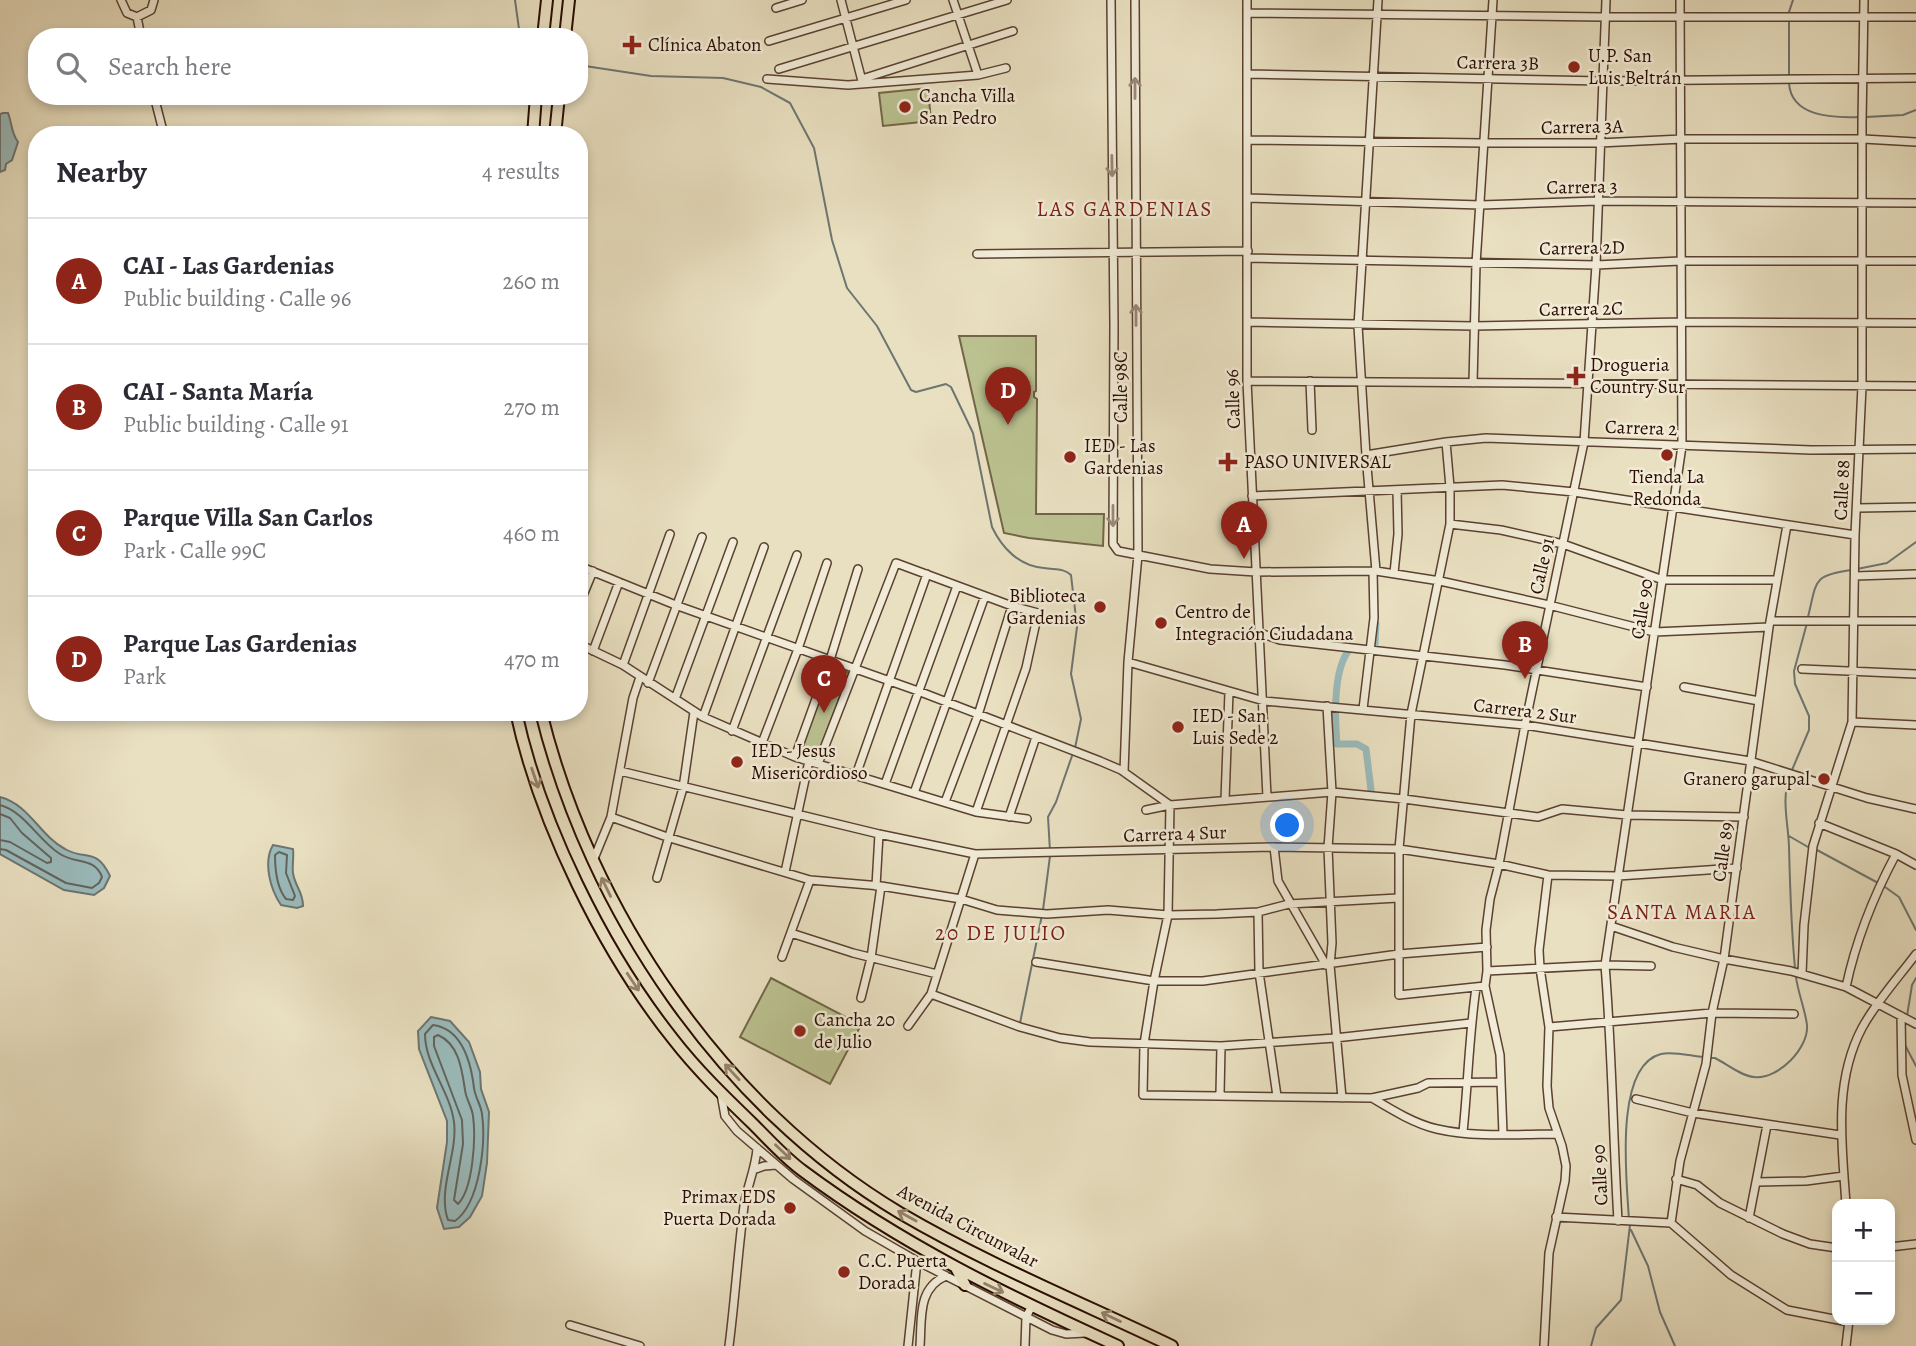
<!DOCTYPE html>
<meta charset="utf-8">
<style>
:root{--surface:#fff;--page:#f7f7f7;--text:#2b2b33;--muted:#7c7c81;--line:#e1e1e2;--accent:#8f2418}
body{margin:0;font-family:Alegreya,serif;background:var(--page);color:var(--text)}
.controls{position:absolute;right:21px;bottom:21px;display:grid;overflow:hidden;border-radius:14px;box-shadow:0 4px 10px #0003}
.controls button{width:63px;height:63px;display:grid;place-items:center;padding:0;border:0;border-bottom:2px solid var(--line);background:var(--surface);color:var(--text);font:35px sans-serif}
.you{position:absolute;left:1288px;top:826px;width:24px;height:24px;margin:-18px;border:5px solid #fff;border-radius:50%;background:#1a73e8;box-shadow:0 0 0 10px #1a73e833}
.badge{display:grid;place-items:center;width:46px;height:46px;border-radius:50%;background:var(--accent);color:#fff;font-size:23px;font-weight:700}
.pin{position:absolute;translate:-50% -58px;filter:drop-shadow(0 2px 4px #0008)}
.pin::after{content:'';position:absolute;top:37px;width:24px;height:21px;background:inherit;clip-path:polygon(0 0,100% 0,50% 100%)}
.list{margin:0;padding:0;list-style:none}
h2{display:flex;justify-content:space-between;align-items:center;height:91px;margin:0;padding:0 28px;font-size:30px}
h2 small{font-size:23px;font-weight:400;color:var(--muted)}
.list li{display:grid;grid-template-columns:46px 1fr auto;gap:21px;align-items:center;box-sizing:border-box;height:126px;padding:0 28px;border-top:2px solid var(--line)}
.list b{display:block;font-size:26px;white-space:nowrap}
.list p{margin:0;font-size:23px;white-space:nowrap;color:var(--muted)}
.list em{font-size:23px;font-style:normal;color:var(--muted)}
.icon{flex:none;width:38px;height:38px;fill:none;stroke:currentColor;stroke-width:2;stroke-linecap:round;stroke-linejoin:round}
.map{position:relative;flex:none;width:1916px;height:1346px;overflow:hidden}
.search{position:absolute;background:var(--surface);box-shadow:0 4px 10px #0003;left:28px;top:28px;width:560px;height:77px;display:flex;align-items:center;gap:18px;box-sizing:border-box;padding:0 24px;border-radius:28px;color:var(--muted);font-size:26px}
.panel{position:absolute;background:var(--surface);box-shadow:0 4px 10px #0003;left:28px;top:126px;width:560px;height:595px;border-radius:28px}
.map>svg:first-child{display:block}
.green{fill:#bbc190;stroke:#726648;stroke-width:2}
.water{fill:#9abbbc;stroke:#6d7571;stroke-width:2}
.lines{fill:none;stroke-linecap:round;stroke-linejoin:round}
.shore{stroke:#62645e;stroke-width:2}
.stream{stroke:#6d7571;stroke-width:2}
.canal{stroke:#9abbbc;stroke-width:7}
.minor-casing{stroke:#5a4130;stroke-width:10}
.highway-casing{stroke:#2a0c00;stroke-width:14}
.minor{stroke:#f1ebd7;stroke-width:7}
.highway{stroke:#e9e0c1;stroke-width:10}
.oneway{stroke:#978776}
.oneway2{stroke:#93816a}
.poi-dot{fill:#8f2418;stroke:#f1ebd7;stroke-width:2.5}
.labels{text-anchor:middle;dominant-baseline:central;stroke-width:5;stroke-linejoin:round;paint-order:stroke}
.poi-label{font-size:19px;fill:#2a0c00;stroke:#f1ebd7;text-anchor:start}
.street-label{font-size:19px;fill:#2a0c00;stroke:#f1ebd7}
.neighbourhood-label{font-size:21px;letter-spacing:2px;fill:#7a1f14;stroke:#f1ebd7}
</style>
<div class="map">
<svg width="1916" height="1346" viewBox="0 0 1916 1346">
<rect width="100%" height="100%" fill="#e9e0c1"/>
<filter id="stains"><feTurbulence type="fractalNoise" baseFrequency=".00286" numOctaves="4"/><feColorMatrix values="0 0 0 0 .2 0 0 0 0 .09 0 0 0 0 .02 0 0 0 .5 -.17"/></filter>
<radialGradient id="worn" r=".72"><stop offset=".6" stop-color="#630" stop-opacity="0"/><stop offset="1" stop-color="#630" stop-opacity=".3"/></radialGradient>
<path class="green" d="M928 88 931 121 883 126 879 93Z
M959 336H1036V391L1034 392V397L1037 399 1036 514H1104L1103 546 1029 538 1004 533Z
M832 666 849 673 816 759 799 753Z
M771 978 861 1025 830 1084 740 1037Z"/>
<path class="water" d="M3 113H8C12 123 11 133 18 142L12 160 6 164 5 170 0 172V114Z
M0 797C30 805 39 835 65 849 86 861 96 847 110 876L104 888 94 895 64 890 0 854Z
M273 845 293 849C294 857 292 866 293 873 295 887 303 891 303 906L297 908 281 905C270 889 263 862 273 845Z
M431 1017 450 1021 469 1042 480 1072 481 1089 489 1112 487 1163 482 1196 470 1217 459 1227 444 1229 437 1208 447 1142V1121L419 1049 418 1031Z"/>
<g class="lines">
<path class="shore" d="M0 805C25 812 38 840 60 854 75 864 95 857 102 877L99 883 92 888 66 883 6 850 0 849
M0 814 10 818 22 833 51 858V862L47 863 10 842 0 840
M279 852 287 855 286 873 295 896 293 900 286 899C277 888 275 869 275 855Z
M433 1025C463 1029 471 1063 474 1088 475 1097 481 1105 482 1114 486 1143 480 1203 455 1221L448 1220C437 1189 458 1154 454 1122 450 1091 425 1065 425 1034Z
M438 1035C459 1044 462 1070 465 1090 466 1099 472 1107 473 1116 476 1138 473 1189 458 1204L454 1200 463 1144 462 1120 434 1046V1037Z"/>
<path class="stream" d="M515 0 519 29
M1788 15 1793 0
M1789 20V78
M585 66 651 76 723 78 761 87 790 103 814 148 832 240 847 288 877 326 911 390 916 392 946 384 951 387 973 433 992 527C1002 548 1019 566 1044 568 1054 570 1064 568 1071 575L1077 627 1071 674 1081 719 1075 748
M1789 83C1791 117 1833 118 1860 117
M1866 117 1903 115 1916 110
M1857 569 1887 563 1916 542
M1808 617C1817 581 1812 575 1852 570
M1792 770 1809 730V716L1795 684 1794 671 1807 623
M1790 775C1781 799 1788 821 1789 846 1790 887 1791 927 1795 968
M1789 836 1808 847
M1817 850 1880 884
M1050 851 1048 817 1056 802 1073 753
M1885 887 1899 897 1916 930
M1043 910 1050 856
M1907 1016 1912 985 1916 978
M1020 1023 1042 915
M1905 1045 1916 1066
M1709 1058H1715C1727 1064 1741 1076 1754 1077 1778 1080 1809 1048 1807 1025 1805 1009 1798 993 1796 977
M1629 1220C1627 1183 1613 1066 1661 1054 1673 1051 1691 1056 1704 1057
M1631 1230 1648 1266 1660 1312 1675 1346
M1591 1346 1596 1328 1621 1300 1630 1225"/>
<path class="canal" d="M1375 644 1376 624
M1349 650C1333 670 1335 719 1337 744H1357L1366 749 1371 790"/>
<defs>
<path id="minor" d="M121 0 127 13 137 17 151 10 154 0
M841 0 862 81
M953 0 978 75
M1111 0 1114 326 1113 544 1118 551 1210 569 1256 572 1376 571 1440 581 1549 605 1654 632 1769 627
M1247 0V381L1267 797
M776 8 802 0
M1248 13 1605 17H1916
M137 17 141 37
M769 41 906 0
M779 69 1007 0
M1248 74 1603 81 1916 78
M767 79 848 85 978 75 1006 68
M862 79 1013 31
M154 96 164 135
M1248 140 1483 143H1599L1682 139H1863L1916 142
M1248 198 1481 205 1597 201 1916 203
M977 254 1248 251
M1248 258 1596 265 1680 261H1916
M1247 322 1474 326 1683 322 1916 323
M1247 381 1916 386
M1310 381 1312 430
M1473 383 1476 264 1493 0
M1446 442 1450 487V524L1411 714 1399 849V995L1485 986
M1366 455 1446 442 1486 438 1811 450 1916 449
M1252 496 1502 485 1574 492 1855 535
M1858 508 1916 507
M1450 524 1501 530 1563 544 1663 580H1777
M579 566 678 606 918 691 1100 761 1121 770 1170 805 1168 915 1154 981 1144 1044 1143 1095 1372 1098 1418 1088 1428 1083 1501 1082
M1376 571 1366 455 1358 326 1378 0
M1394 573 1398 534 1397 490
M1855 576 1916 574
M579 605 593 571
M1771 621H1916
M1260 633 1280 640 1505 665 1647 687
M579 644 623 665 703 717 795 757 976 812 1027 819
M593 651 619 582
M1128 662 1264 701 1525 725 1750 761 1867 798 1916 809
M623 665 670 534
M1802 669 1916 674
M648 683 702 537
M1684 687 1759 701
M675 699 733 542
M1327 706 1332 792 1328 848 1332 943 1330 965 1342 1098
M1363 709 1374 618 1373 571
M703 717 764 547
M1852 722 1916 725
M732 731 797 555
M762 743 798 649 827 563
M795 757 830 660 858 569
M818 764 896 563 1012 606 1038 613 1026 668 976 812
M620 771 879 834 975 854 1274 847 1399 849 1499 864 1548 875 1618 876 1737 868
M1124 772 1128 662 1138 555 1135 0
M856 775 927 574
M885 784 957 586
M914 793 985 596
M1225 800 1229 692
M945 802 978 715 1012 606
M1146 810 1170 805 1332 792 1404 799 1538 817 1562 809 1627 815 1744 817
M611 817 670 838 810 880 881 886 961 899 997 910 1047 914 1108 910 1168 915 1217 914 1258 912 1289 904 1398 898
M1009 817 1036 737
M1819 823 1896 854 1916 865
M1274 847 1278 881 1326 965
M593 861 611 817 633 698 640 677
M785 872 809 761
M657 878 683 788 694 712
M876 886 879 834
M1258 912 1259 972 1277 1096
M1611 926 1673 947 1724 959 1791 971 1846 987 1916 1024
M791 933 853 953 937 974
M782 957 810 880
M1036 962 1154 981H1203L1399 954 1487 947
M1487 971 1605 965 1651 966
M1802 974 1804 925 1813 846 1852 722 1855 535 1862 386V123L1864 0
M1846 987C1856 940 1873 897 1896 854
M931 994 1020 1027 1060 1038 1090 1042 1221 1046 1335 1038 1471 1023
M861 998 871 958 881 886
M1901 1016 1902 1075 1916 1140
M908 1026 931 994 975 854
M1549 1027 1712 1013 1794 1014
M721 1094 725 1116 737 1131 793 1179 865 1231 917 1261 1052 1330 1066 1334 1085 1333
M1220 1094 1221 1046
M1372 1098C1392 1110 1415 1124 1437 1129 1476 1138 1519 1134 1558 1134
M1636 1099 1693 1113 1840 1135
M1463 1132C1468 1084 1469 1036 1476 988
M1503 1134 1500 1055 1485 986 1487 971 1486 930 1490 899 1499 864 1525 725 1584 442 1596 265 1606 0
M753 1170 764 1166 776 1165
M1676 1179 1697 1185 1720 1203 1783 1234 1810 1244 1837 1248
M1757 1182 1806 1181 1844 1176
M1846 1204C1842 1145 1833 1083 1862 1028 1876 1002 1898 978 1916 954
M1556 1217 1671 1223 1731 1275 1787 1310 1849 1322
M1749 1218 1767 1125
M1618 1221C1613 1136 1612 1050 1605 965L1682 446 1680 0
M1671 1223 1680 1161 1706 1064 1712 1013 1724 959 1769 627 1787 525
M1890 1247 1916 1244
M570 1325 640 1346
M729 1346C735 1299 738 1252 744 1206 747 1186 756 1168 757 1148
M908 1346 917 1261
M920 1346C922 1319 917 1288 946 1276
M1025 1346 1026 1317 1032 1306
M1544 1346 1549 1253 1565 1181 1566 1166 1562 1146 1549 1108 1547 1086 1549 1027 1540 968 1539 950 1548 875
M1846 1346 1849 1320"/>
<path id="highway" d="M543 37 547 0
M565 37 569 0
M533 135 536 96
M555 135 559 96
M516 712C540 823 603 951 673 1039 697 1070 725 1097 753 1124 769 1140 785 1158 803 1171 901 1244 1008 1296 1118 1346
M541 712C590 911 722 1107 900 1213 987 1264 1082 1303 1172 1346
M956 1268 965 1285"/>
</defs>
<use href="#minor" class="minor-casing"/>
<use href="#highway" class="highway-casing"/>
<use href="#minor" class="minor"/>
<use href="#highway" class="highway"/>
</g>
<defs><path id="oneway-shaft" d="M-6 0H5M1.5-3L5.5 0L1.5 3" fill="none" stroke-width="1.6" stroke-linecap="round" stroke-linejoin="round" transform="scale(1.75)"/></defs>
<g class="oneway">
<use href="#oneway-shaft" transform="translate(1135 88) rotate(-90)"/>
<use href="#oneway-shaft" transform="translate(1112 166) rotate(89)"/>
<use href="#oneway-shaft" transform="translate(1136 315) rotate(-90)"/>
<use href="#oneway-shaft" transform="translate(1113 516) rotate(90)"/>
</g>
<g class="oneway2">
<use href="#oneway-shaft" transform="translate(535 778) rotate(71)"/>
<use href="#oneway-shaft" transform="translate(606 887) rotate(-116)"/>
<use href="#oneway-shaft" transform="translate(633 982) rotate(56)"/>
<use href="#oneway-shaft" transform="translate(732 1072) rotate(-133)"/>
<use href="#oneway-shaft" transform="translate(783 1152) rotate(44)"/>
<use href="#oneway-shaft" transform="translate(907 1216) rotate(-151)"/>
<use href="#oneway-shaft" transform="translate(994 1288) rotate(26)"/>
<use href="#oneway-shaft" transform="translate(1111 1317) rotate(-155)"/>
</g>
<g class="poi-dot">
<path d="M628.5 34.5h7v7h7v7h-7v7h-7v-7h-7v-7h7z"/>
<circle cx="1574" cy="67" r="7"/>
<circle cx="905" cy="107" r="7"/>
<path d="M1572.5 365.5h7v7h7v7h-7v7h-7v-7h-7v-7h7z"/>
<circle cx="1667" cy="455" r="7"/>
<circle cx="1070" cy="457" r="7"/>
<path d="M1224.5 451.5h7v7h7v7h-7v7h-7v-7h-7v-7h7z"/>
<circle cx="1100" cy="607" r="7"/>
<circle cx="1161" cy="623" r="7"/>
<circle cx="1178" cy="727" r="7"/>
<circle cx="737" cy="762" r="7"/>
<circle cx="1824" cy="779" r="7"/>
<circle cx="800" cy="1031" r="7"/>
<circle cx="790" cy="1208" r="7"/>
<circle cx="844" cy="1272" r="7"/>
</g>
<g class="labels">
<g class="poi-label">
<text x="648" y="45">Clínica Abaton</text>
<text x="1588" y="56">U.P. San<tspan x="1588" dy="22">Luis Beltrán</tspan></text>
<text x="919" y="96">Cancha Villa<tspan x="919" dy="22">San Pedro</tspan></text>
<text x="1590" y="365">Drogueria<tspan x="1590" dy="22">Country Sur</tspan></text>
<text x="1084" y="446">IED - Las<tspan x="1084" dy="22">Gardenias</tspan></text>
<text x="1244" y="462">PASO UNIVERSAL</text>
<text x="1667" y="477" text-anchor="middle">Tienda La<tspan x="1667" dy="22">Redonda</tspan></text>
<text x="1086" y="596" text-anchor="end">Biblioteca<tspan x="1086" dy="22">Gardenias</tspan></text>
<text x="1175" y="612">Centro de<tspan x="1175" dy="22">Integración Ciudadana</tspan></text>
<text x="1192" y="716">IED - San<tspan x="1192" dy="22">Luis Sede 2</tspan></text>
<text x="751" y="751">IED - Jesus<tspan x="751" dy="22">Misericordioso</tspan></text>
<text x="1810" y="779" text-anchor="end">Granero garupal</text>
<text x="814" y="1020">Cancha 20<tspan x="814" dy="22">de Julio</tspan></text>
<text x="776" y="1197" text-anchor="end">Primax EDS<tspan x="776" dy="22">Puerta Dorada</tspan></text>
<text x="858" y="1261">C.C. Puerta<tspan x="858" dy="22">Dorada</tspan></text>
</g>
<g class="street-label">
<text transform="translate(1498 63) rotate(1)">Carrera 3B</text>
<text transform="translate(1582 127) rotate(-1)">Carrera 3A</text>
<text transform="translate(1582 187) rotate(-1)">Carrera 3</text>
<text transform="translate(1582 248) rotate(-1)">Carrera 2D</text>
<text transform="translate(1581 309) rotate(-1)">Carrera 2C</text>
<text transform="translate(1121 387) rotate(-90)">Calle 98C</text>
<text transform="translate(1233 399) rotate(-92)">Calle 96</text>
<text transform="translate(1641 428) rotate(2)">Carrera 2</text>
<text transform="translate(1842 490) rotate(-87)">Calle 88</text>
<text transform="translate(1542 566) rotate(-77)">Calle 91</text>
<text transform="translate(1642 609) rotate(-81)">Calle 90</text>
<text transform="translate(1525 711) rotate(7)">Carrera 2 Sur</text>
<text transform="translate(1175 834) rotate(-2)">Carrera 4 Sur</text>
<text transform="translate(1723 852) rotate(-82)">Calle 89</text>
<text transform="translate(1600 1175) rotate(-93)">Calle 90</text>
<text transform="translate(968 1226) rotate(28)">Avenida Circunvalar</text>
</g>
<g class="neighbourhood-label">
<text x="1125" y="209">LAS GARDENIAS</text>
<text x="1682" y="912">SANTA MARIA</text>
<text x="1001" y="933">20 DE JULIO</text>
</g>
</g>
<rect width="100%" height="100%" filter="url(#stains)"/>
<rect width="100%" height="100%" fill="url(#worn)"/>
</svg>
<div class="controls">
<button>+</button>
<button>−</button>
</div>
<div class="you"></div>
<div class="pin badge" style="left:1244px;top:559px">A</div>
<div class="pin badge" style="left:1525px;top:679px">B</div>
<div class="pin badge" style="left:824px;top:713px">C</div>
<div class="pin badge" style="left:1008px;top:425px">D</div>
<div class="search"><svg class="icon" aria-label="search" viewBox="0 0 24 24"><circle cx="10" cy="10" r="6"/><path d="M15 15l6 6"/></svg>Search here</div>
<section class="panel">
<h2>Nearby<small>4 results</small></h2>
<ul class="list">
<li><span class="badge">A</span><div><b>CAI - Las Gardenias</b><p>Public building · Calle 96</p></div><em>260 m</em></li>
<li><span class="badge">B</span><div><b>CAI - Santa María</b><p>Public building · Calle 91</p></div><em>270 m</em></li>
<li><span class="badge">C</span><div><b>Parque Villa San Carlos</b><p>Park · Calle 99C</p></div><em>460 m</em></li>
<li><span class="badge">D</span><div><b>Parque Las Gardenias</b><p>Park</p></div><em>470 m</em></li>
</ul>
</section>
</div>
